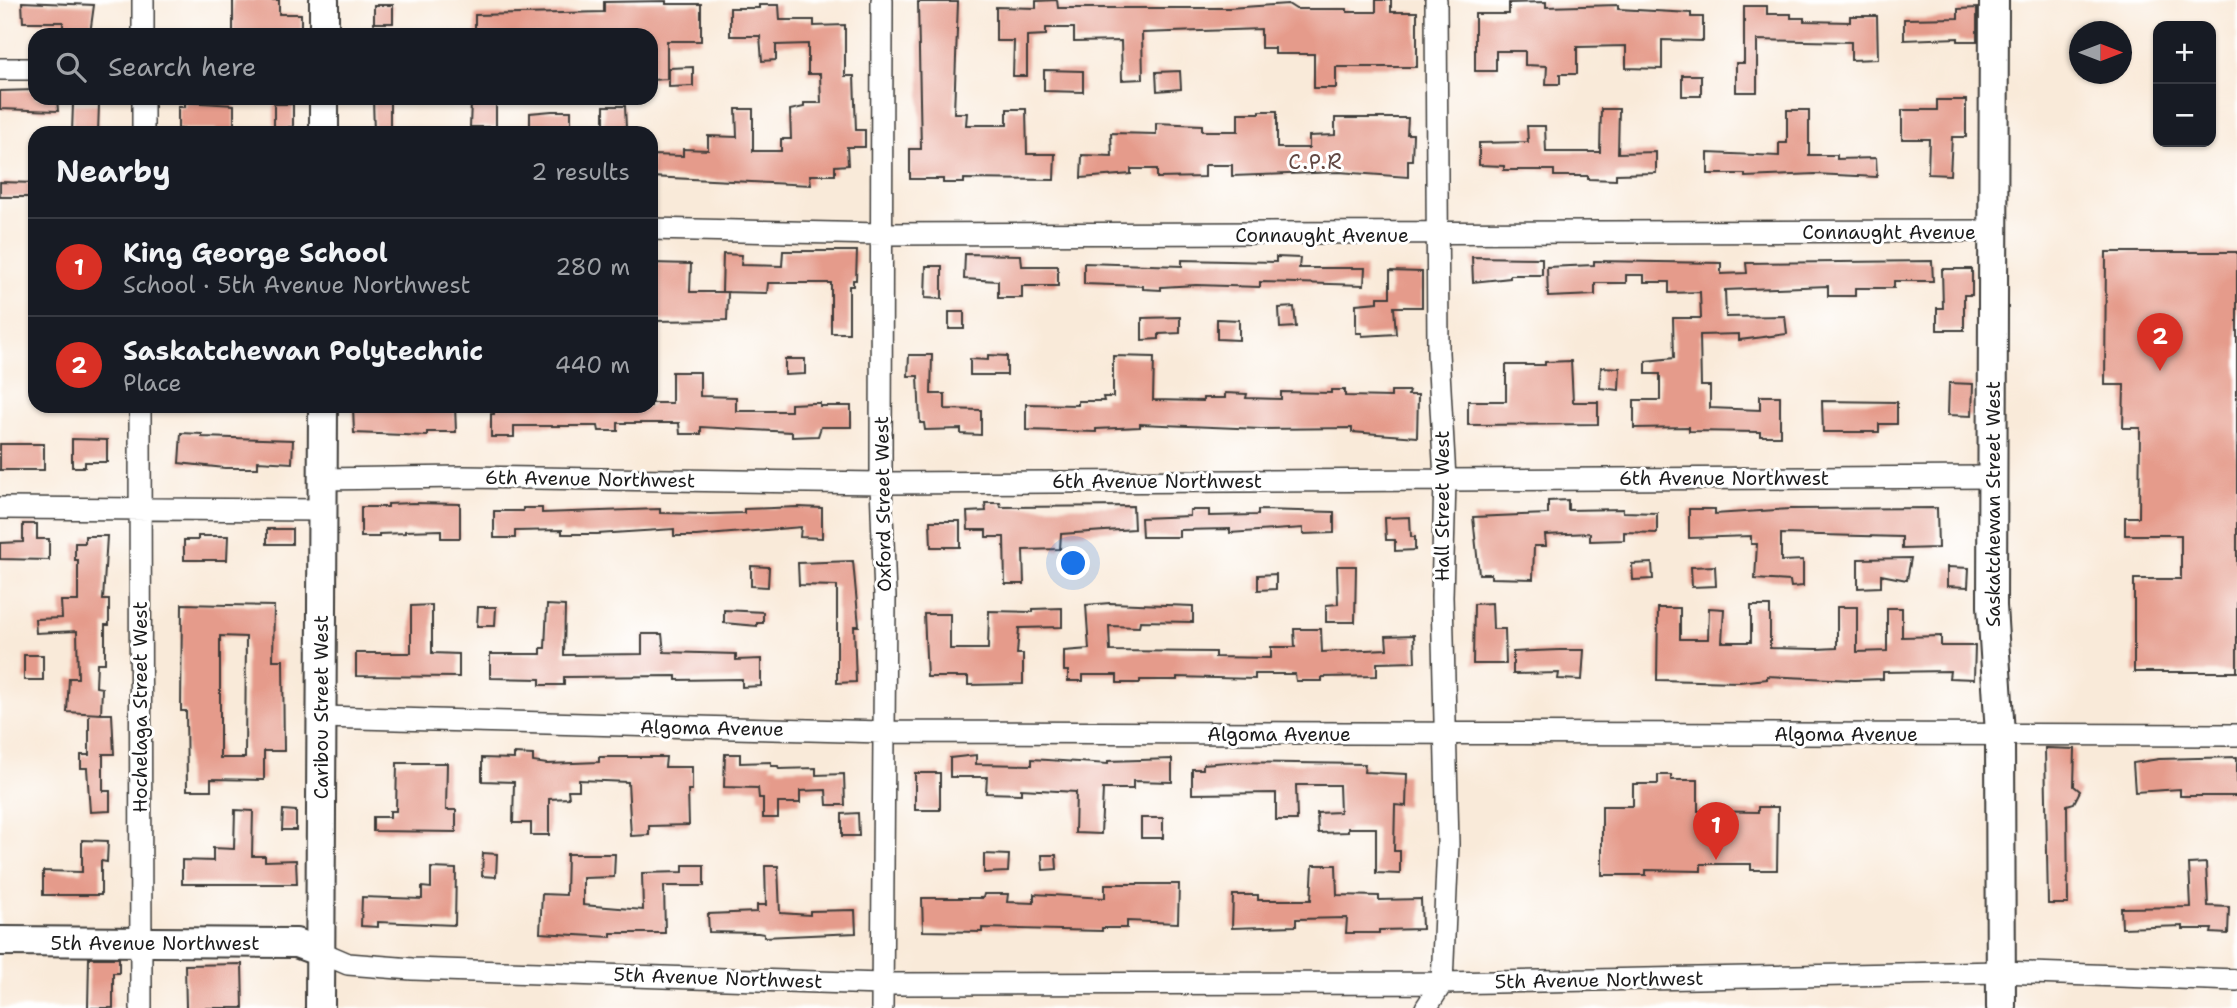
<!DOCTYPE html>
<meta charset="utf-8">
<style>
:root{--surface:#171b24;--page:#242831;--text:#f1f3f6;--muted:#9ea1a6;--line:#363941;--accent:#d93025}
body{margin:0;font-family:"Shantell Sans",sans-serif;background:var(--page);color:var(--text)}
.controls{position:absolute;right:21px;top:21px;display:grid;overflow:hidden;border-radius:14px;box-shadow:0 2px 5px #0004}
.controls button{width:63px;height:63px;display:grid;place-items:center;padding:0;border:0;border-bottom:2px solid var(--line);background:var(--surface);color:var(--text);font:35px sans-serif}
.compass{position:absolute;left:2069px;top:21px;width:63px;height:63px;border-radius:50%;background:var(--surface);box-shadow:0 2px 5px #0004;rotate:90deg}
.you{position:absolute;left:1074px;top:564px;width:24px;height:24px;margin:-18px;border:5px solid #fff;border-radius:50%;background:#1a73e8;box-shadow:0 0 0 10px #1a73e833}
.badge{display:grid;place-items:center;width:46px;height:46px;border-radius:50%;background:var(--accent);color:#fff;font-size:23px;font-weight:700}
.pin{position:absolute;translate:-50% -58px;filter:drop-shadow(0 2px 4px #0008)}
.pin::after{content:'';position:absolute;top:37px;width:24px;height:21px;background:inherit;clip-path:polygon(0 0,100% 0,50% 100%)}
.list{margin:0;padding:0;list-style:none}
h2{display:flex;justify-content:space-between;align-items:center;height:91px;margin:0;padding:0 28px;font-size:30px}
h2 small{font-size:23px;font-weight:400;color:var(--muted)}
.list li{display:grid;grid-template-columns:46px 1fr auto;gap:21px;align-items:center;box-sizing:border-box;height:98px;padding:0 28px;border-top:2px solid var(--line)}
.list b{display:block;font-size:26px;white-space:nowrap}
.list p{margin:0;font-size:23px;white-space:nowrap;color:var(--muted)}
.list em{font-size:23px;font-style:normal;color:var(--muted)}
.icon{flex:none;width:38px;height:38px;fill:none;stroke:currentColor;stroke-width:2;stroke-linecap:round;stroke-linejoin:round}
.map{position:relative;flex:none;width:2237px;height:1008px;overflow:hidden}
.search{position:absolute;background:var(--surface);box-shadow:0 2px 5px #0004;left:28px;top:28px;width:630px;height:77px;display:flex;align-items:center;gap:18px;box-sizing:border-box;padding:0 24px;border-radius:21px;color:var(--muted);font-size:26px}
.panel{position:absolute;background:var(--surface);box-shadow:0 2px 5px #0004;left:28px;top:126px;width:630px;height:287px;border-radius:21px}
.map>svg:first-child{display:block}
.building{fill:#e59b8b;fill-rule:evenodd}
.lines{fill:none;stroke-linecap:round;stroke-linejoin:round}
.street-casing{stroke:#3d3b38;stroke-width:24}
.secondary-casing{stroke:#3d3b38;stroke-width:32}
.street{stroke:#fff;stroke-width:21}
.secondary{stroke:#fff;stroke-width:28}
.labels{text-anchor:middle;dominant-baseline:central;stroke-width:6;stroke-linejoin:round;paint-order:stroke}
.street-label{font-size:19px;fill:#1c1c1c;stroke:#fff}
.neighbourhood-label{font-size:21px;letter-spacing:2px;fill:#624843;stroke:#fff}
</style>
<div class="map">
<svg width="2237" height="1008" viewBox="0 0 2237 1008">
<rect width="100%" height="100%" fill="#fff"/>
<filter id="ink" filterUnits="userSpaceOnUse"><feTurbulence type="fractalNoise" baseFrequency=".0143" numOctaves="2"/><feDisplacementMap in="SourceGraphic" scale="14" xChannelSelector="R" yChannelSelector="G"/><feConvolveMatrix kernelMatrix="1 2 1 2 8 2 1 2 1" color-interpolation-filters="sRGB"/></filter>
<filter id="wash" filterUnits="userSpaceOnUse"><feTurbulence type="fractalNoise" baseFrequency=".00686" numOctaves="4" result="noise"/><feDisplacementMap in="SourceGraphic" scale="28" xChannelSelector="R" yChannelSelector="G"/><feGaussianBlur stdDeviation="1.57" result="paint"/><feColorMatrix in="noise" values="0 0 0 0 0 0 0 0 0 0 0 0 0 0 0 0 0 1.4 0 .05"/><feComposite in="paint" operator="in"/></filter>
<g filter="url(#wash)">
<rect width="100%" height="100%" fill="#f9ead9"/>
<g id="blocks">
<path class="building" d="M233 0H279V14H301V35H233Z
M1057 0 1058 8H1229L1288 4 1296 9H1347V12H1376V0H1391V12H1417V67H1336V88H1314V54H1275V48H1261V29L1142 33 1143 79 1122 80 1121 41 1074 42V28H1046V35L1027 36V76H1013L1014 41H996V7L1036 8V1Z
M666 1V4H701V41H667V79L651 80V35H475V15L604 12V2Z
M22 2 94 5 90 34H63V22H23Z
M918 2H958L954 113H967L966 125H1007V109H1026L1027 154H1055L1054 180 964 179V183H943V179H910V149H921Z
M1546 2V7L1618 5V9L1691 13V17H1703V41L1662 40V69L1626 68V46L1577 47V74H1560V84H1546L1547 66 1525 65V51H1496V71H1475V14H1509V3Z
M374 5H393V23H374Z
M759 5H779L780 20H814V26L845 25V76H854L856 130H865V147H847L848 165 835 166V175H810L811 185 651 177V155L683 156V149L708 150V136L737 137 736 109H753V151H781V139H791L790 110 804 107V103H821L820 74H808V44L776 45V60L762 61 760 36H730V8H759Z
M1744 6H1767V14H1791V18H1804V21L1850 22V16H1877L1878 59 1851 60V42L1757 40V92H1736V63H1744Z
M1977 8V41H1958V38L1904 40V19L1958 18V9Z
M693 67V86L669 87V68Z
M1044 70 1083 71V92L1044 91Z
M1180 71 1181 89 1157 91 1156 72Z
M1682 75H1701V96H1682Z
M35 90V98H57L58 111 0 109V91Z
M373 98H390V133H374Z
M1937 100H1966V137H1952L1950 175 1928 174 1929 139H1902V110H1937Z
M185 102 234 105V133H216V129H178V107H185Z
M471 102 496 103V127H470Z
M73 104H99L98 133H72Z
M274 104H293V127H289V133H274Z
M604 106H625L626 128H604Z
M1601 109H1619L1618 153 1656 152V173L1616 174V180L1588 179V176H1554V170H1504V166L1479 165V143L1528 142 1527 126H1545L1546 152H1600Z
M1787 110H1809V155H1837V159L1876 158 1877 177 1815 174 1745 177V174H1708V153L1779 156V143H1787Z
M552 111H571V131L530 133V113Z
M1260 111H1277V148H1309V136L1335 135V118H1408L1407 134H1413L1412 160H1408V177L1339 172 1232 176V165H1205V177L1157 178V169H1131V174L1081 178 1082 155 1112 156 1111 133 1156 134V123L1202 125V131H1238V113H1260Z
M0 182 35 183V197H0Z
M783 251H857L856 280H853V286H849V333H831V283H768L767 293 722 292 723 254 742 255 741 265 782 266Z
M2106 252H2237V672H2134V579H2181V535H2125V517H2139L2140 428H2123L2124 385H2105Z
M965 254 1021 255 1022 266H1058V286H1022V298H998V281L964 279Z
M1276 257 1300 258 1299 268H1365L1364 285 1260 282V287L1196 285 1161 287V290L1143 289V286L1084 284V263L1182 266V260L1276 262Z
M1472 257 1542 258V275H1510V278L1473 282Z
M1594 261 1721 263V274L1747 273 1746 263 1932 261 1933 281H1894V288H1855V296H1828V286L1725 290 1726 317 1785 316 1787 334 1739 340V334L1700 335 1701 386H1710V408L1760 410V396H1780V436H1760V432L1689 431V427L1634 428V400H1660V374H1646V361L1674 358 1673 318H1701L1700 292 1669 293V282H1644V275H1626V283H1595V295L1548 297 1547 267 1594 265Z
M651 263 691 264 690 292H728L727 320 651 321Z
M926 266H942V299L925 298Z
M1942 269H1972V295H1964V330H1937V308H1943Z
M1390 271 1422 272V307H1394L1396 334 1362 336V333H1356V304L1378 302V297H1390Z
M1294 307 1296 327 1280 328 1279 308Z
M949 312H964V329H949Z
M1180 317V333L1159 334V339L1142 340V318Z
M1217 319 1239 320V340L1217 339Z
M909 355H932L931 394H945V409L981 410V435L961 434V429L925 430 924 423H920L918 376H908Z
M988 355 1007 356V375H970V359L988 360Z
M1113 356 1154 357 1153 400 1203 401V398H1225V393L1247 394 1246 398 1281 399V392L1331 393V390H1345V396L1391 397V391H1409L1408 395H1418L1417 437 1352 432V428L1261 429 1140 424V427L1096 429V432L1026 430V404L1078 405V401H1104L1103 397H1113Z
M785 359H805V374L785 375Z
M1571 361 1573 402H1598V424L1468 425V401H1506V365H1545V362Z
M1601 367 1620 368 1619 390 1600 388Z
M672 372H700V396L736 397V411H791V404L812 403H820V406H851V427H821L818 436 792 437V432L701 427V434H680L679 423H618V431H599L598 426H514V437H491V414H494V406H651V403H672Z
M1949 383 1973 384 1972 416 1948 415Z
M1822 401 1897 402V424H1879V432H1823Z
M353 406H455L456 432H427V436L354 433Z
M181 433 202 434V437L293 440 292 463 258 461V468H225L179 463Z
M72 439 107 440V462H85V467H72Z
M0 444H44V470H0Z
M1568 500V510L1623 509V512L1657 513V533L1624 532V540L1590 541V533L1545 535 1546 546H1534L1533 579 1491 578V574H1479L1473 517 1548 514V501Z
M413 503 460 504V538H441V530L405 531V533L379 534V537H361V507H388V504Z
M985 503H1000L1001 507 1133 506 1134 529 1061 534 1060 549 1023 550 1024 584H1005L1004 537H986V530H968L967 512 986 511Z
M798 507 822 508V538L800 537 801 527 696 536H674V529L597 534H562V530L515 531V538H494V511H523V508H542V513L660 509V513L710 514 744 513V509Z
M1937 508 1938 548 1902 549V537L1781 534V561L1803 560V586L1791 587 1790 581 1755 579 1757 544H1751V536L1689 538V509H1715V514L1790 509Z
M1190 510H1209V516L1258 515V510L1334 512V533L1303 534V528L1230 533V529L1179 530V537H1142L1141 518 1190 516Z
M1410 517 1411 537H1415V550L1395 551V540H1386L1385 518Z
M930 521H960V547H931Z
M23 524H37V539H49V560L0 559V543L23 542Z
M267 529H292V544H267Z
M85 536H107L103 600H109V625H105V663H97L96 687 102 688 101 714 67 712 69 678H78L77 631 36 633 35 619 62 618 61 601H78V560H75V543H85Z
M198 536H228L227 560H184V540H198Z
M1911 558 1907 580 1881 575V587L1858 588V559Z
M853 561 859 626H854L856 682 837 683V586L799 585 798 563Z
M1652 563 1653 579 1633 580 1632 564Z
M751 566 769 567 768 587 751 586Z
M1337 566H1356L1355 622H1326V605L1338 604Z
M1715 566 1716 586 1692 587 1691 567Z
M1947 567 1969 568 1968 587 1947 586Z
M1276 574V589L1258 590V575Z
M1110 603 1193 606V622L1140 621 1139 627 1109 626 1110 651 1215 652V657L1271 658V647H1295L1294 629H1321L1322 652 1387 649 1386 636 1414 635 1415 662 1377 663V676L1322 677V681H1296L1295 674H1255V679L1177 677V680H1140V683H1117V675H1083V681H1068V671H1064V651L1089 649 1086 605Z
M1492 603 1493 629H1505L1506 664H1473L1474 604Z
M182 604 274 606 273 660H283L284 751H264V780L211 779V790H187L186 711H181ZM220 636 246 637 245 758H220Z
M432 605V653L459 654V677L356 676V653H411V606Z
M547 605 565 606 564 655 642 654V634H662L664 652 736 654V660L761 659V686L742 687V679L676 680V676L564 677V685H540V679L490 678V654H541V648H545Z
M1751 606H1770V648L1817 649 1837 648V607H1857V652L1887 651V608H1902V637L1941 636V646H1975L1974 679 1949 678 1950 671 1883 672V679L1854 680 1767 676V679L1739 682 1657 680 1658 608H1680V639H1708L1709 608 1724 609 1722 642H1751Z
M478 607H496L495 626H477Z
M1062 608V627L1019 628 1017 654H1023V684L968 685V677H927L924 614H950V649H988L989 611 1033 612V609Z
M724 610 763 612V623H757V626L724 623Z
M1560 650H1584L1582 680 1558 679 1559 673 1513 674V652Z
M24 655H43V680H24Z
M89 714H112L114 754H103V791H110V811L90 812 87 768H81V755H89Z
M2045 748 2075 749 2074 786 2080 791 2074 803 2067 805 2068 904H2048Z
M514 754 533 755V762L547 764 599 762V757H666L665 767H692V790H688L689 825 649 826V835L631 836 628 782 579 780V790H568L569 798 549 799V835H531V823H513L514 782 482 781V758L514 759Z
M725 754H740V763L771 762V766H778L779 769 816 768V775L844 774 845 805H827L826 790 800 791V803H778V818H763V798H759L758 788 724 787Z
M976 755V764L1032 765V759L1108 764V761L1172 759V782L1133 781V789H1103L1101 834 1075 833 1076 792 1021 789V794L986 793 987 777H950V758Z
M2237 757V796H2180V789L2135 792 2133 763 2159 759Z
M1228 762 1365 764 1364 772 1407 774 1406 806 1395 805 1394 851H1400V874L1376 873V828H1348V832L1318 833 1317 813 1340 812 1339 785H1296L1297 820H1276V793L1192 794V769H1203V764Z
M397 763H447L446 810H456V832L373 831V817H390V811H396Z
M915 773H940V810H915Z
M1658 775H1671V780H1698V811L1758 812V807H1778L1777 870H1751V864H1701V871L1646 870V875H1602V806H1633V784H1658Z
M235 810 253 811 252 856H265V861L296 860 297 884H182V860L213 861V848L234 849Z
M283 810 296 811V830H282Z
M858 813 859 836H842V814Z
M1141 818H1163V838H1141Z
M82 840 108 841 107 862 101 861V895H43V871L82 872Z
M483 853 497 854 496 877 482 876Z
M567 854H615L614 877 583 878V905L643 910 642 873 683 872V865H704V886H664L665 933H611V937L540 933 542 894 566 895Z
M984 854 1009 855 1008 872 984 873Z
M1042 855H1056L1057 869 1043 870Z
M2206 863 2208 906 2229 907 2228 934 2211 933 2212 929H2183V926L2122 928 2121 908 2191 907 2189 864Z
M1313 865H1336L1337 895 1379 896V900L1421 899 1422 929 1379 930V933H1346L1347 918 1296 919V926L1232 928 1233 895H1258V900H1311Z
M765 866H778L780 913 810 915V911L855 910 856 933 764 937V934L758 933 709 932 708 914 757 912V905H766Z
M431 868 456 869 455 925 378 922V927L361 926 362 897 422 899V887L431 888Z
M1105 884H1179L1178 923 1127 921V928H1102V931L982 928V932L923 931 922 898H983L984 894H1008L1007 902 1034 903V894L1105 898Z
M89 958H119V973H113V1008H88Z
M242 964 243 1008H186L185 965Z"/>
</g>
</g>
<g filter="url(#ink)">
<use href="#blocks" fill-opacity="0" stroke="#3d3b38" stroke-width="2"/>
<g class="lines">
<defs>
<path id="street" d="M882 0 881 483 885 597 882 1008
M143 35V0
M0 69H35
M143 133V98
M651 229 881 234 1993 231
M140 406 141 1008
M322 479 462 477 881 483 1992 477
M0 508 322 510
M321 717 882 732 2237 735
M320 952 348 964 412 969 882 984 1442 983 2001 972 2237 980
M1426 1008 1442 983 1448 844 1442 597 1445 479 1438 353 1436 0"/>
<path id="secondary" d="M1994 0 1992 606 2000 734 2001 1008
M324 35V0
M324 133V98
M0 941 296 943 320 952
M320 1008 323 406"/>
</defs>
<use href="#street" class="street-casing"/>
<use href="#secondary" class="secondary-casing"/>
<use href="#street" class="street"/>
<use href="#secondary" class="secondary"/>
</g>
</g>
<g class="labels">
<g class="street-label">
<text x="1889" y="232">Connaught Avenue</text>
<text x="1322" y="235">Connaught Avenue</text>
<text x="1724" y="478">6th Avenue Northwest</text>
<text transform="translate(590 479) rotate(1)">6th Avenue Northwest</text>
<text x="1157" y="481">6th Avenue Northwest</text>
<text transform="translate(883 504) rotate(-91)">Oxford Street West</text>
<text transform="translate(1993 504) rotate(-90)">Saskatchewan Street West</text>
<text transform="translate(1442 506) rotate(-90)">Hall Street West</text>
<text transform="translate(140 707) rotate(-90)">Hochelaga Street West</text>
<text transform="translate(321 707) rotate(-90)">Caribou Street West</text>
<text transform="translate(712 728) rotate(1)">Algoma Avenue</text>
<text x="1279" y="734">Algoma Avenue</text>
<text x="1846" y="734">Algoma Avenue</text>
<text x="155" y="943">5th Avenue Northwest</text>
<text transform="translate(718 978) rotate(2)">5th Avenue Northwest</text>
<text transform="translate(1599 980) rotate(-1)">5th Avenue Northwest</text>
</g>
<g class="neighbourhood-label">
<text x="1316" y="162">C.P.R</text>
</g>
</g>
</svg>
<div class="controls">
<button>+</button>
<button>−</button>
</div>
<svg class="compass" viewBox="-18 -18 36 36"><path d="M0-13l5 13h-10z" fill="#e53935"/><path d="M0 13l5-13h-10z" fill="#9ea1a6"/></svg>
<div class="you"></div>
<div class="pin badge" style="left:1716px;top:860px">1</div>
<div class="pin badge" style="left:2160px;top:371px">2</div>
<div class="search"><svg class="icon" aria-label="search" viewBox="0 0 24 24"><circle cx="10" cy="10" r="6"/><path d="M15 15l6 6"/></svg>Search here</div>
<section class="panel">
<h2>Nearby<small>2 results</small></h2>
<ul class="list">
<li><span class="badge">1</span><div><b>King George School</b><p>School · 5th Avenue Northwest</p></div><em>280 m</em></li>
<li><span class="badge">2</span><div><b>Saskatchewan Polytechnic</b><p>Place</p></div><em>440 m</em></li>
</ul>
</section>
</div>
